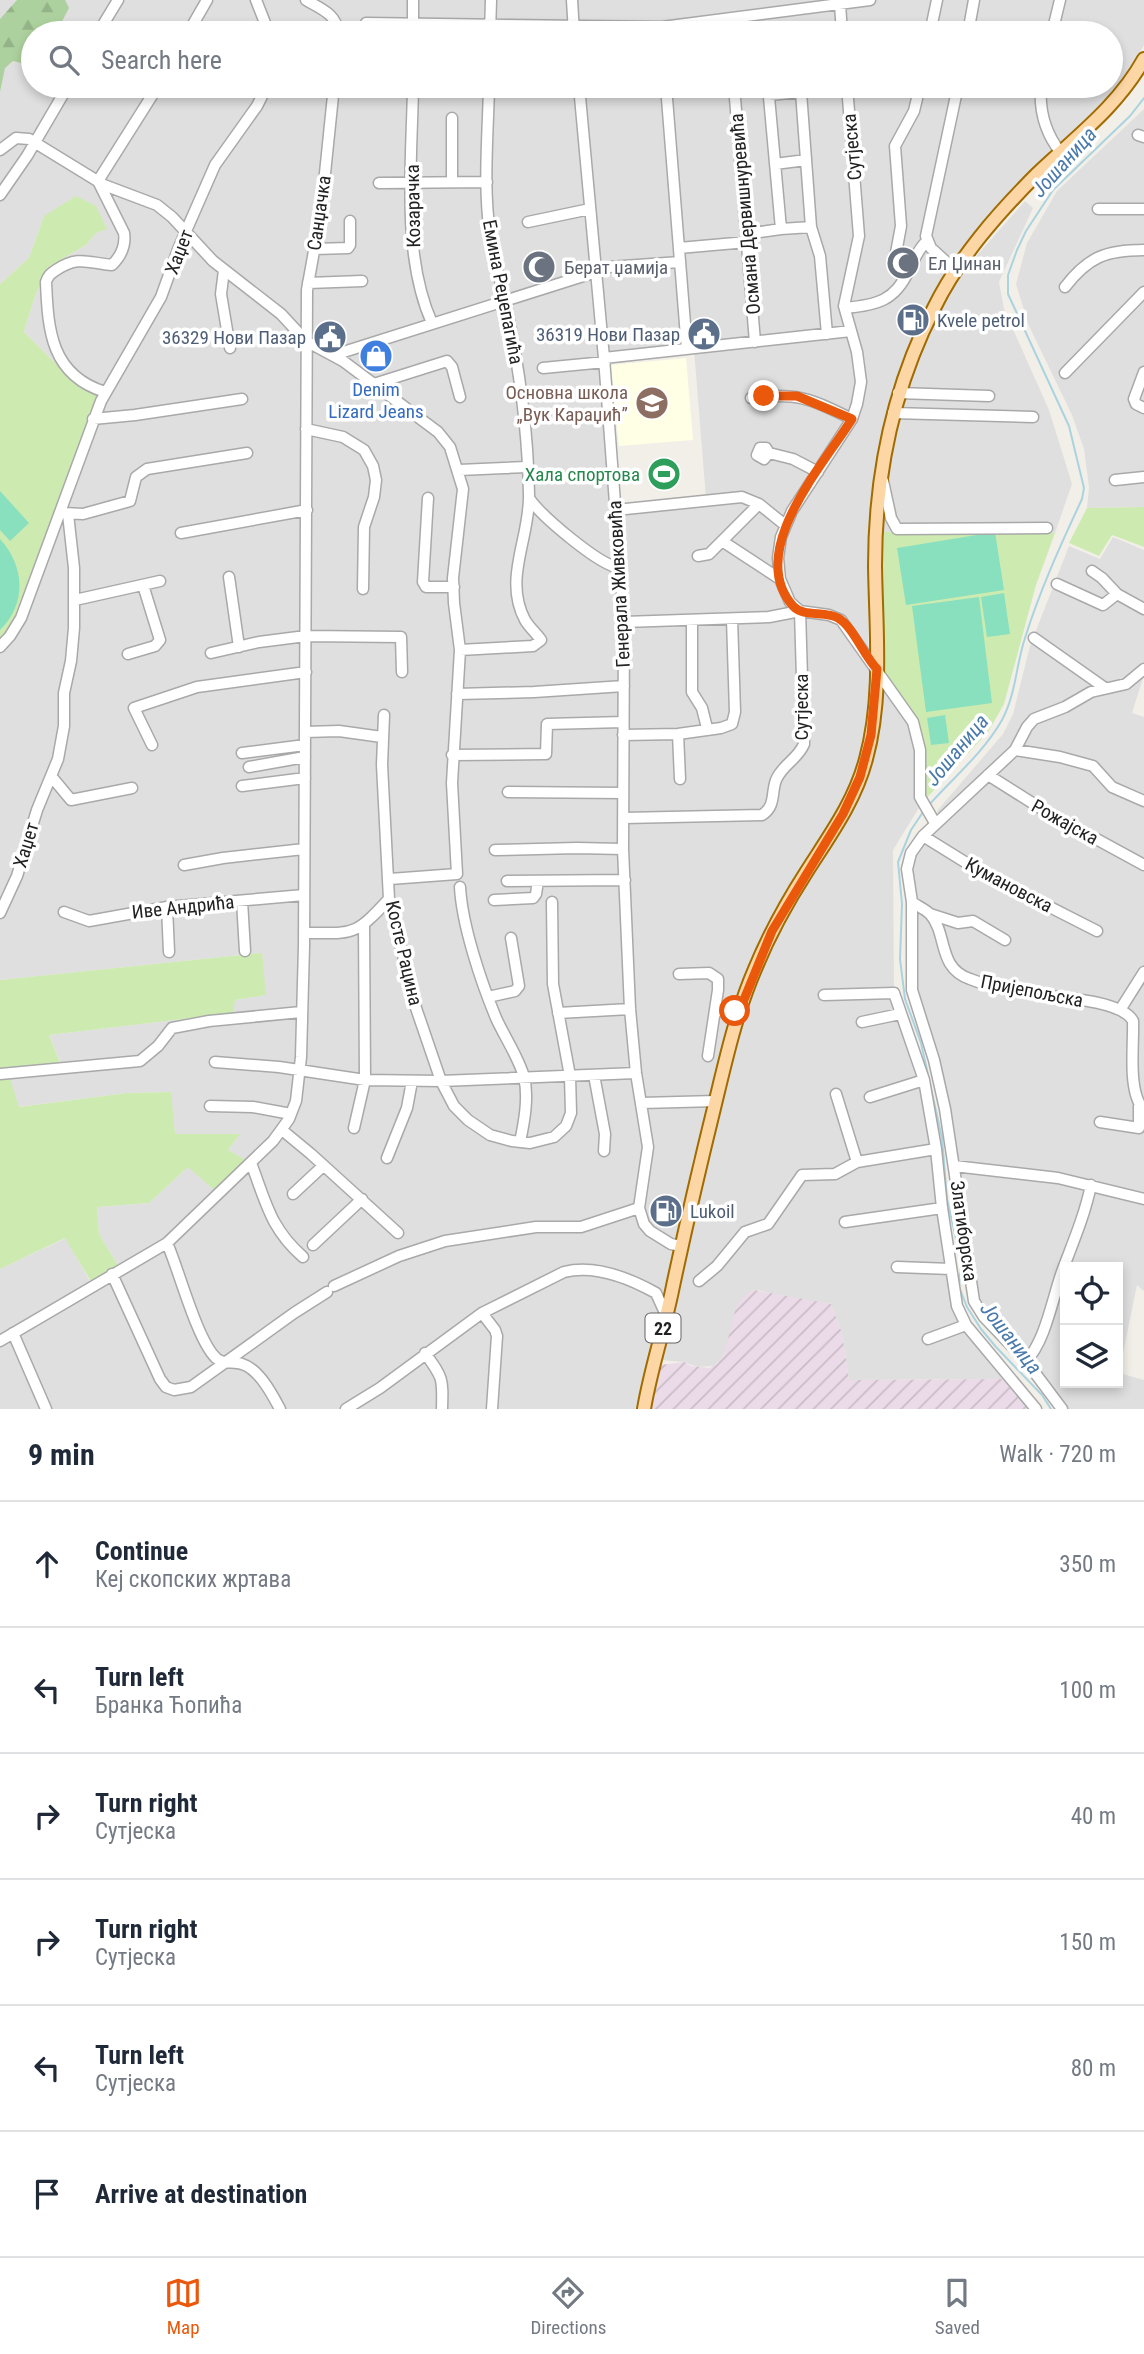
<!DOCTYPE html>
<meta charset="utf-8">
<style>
:root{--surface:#fff;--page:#f6f6f7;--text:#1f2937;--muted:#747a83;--line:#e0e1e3;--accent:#ea580c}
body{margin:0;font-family:"Roboto Condensed",sans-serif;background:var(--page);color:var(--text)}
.controls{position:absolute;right:21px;bottom:21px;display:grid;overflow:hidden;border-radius:0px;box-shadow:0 4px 10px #0003}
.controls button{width:63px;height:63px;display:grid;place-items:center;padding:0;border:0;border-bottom:2px solid var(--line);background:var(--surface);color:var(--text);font:35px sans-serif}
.stop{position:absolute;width:21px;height:21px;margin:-16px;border:5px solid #ea580c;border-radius:50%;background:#fff}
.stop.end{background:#ea580c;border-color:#fff;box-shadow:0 2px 7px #0008}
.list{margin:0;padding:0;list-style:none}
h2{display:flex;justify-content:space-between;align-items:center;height:91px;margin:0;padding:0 28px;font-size:30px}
h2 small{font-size:23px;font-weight:400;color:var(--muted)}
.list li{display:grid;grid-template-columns:46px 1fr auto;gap:21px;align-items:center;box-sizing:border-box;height:126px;padding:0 28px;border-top:2px solid var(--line)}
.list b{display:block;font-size:26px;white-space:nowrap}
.list p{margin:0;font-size:23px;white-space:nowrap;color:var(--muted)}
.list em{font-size:23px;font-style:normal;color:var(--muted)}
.icon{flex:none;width:38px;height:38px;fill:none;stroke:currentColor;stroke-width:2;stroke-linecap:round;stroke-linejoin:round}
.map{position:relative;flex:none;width:1144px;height:1409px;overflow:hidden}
.search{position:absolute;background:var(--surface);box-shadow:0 4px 10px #0003;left:21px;right:21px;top:21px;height:77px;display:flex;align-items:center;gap:18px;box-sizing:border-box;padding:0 24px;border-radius:38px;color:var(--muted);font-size:26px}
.sheet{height:847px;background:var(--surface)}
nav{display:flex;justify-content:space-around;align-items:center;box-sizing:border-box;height:98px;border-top:2px solid var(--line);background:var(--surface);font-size:19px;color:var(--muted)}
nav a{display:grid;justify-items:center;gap:4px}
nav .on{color:var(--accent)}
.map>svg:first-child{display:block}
.residential{fill:#e0dfdf;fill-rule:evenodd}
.industrial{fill:url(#industrial-furrows)}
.education{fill:#ffffe5}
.grass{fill:#cdebb0}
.forest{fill:url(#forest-firs)}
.pitch{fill:#88e0be}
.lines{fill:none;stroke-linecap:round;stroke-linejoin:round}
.stream{stroke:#aad3df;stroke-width:2}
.minor-casing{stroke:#a9a9a9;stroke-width:13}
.major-casing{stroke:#a06b00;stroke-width:16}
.minor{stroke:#fff;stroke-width:10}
.major{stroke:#fcd6a4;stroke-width:12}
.route{stroke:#ea580c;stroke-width:9}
.labels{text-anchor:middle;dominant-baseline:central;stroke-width:7;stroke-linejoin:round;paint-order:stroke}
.shield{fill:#fff;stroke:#646464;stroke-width:2}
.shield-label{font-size:18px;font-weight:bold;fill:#222}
.street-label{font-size:19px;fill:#222;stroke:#fff}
.worship-label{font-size:19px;fill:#5b616d;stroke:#fff;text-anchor:start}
.service-label{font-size:19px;fill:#4e5e75;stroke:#fff;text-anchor:start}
.shop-label{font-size:19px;fill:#366cbe;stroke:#fff}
.education-label{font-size:19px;fill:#785e54;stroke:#fff;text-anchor:end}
.leisure-label{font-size:19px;fill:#27864d;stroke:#fff;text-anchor:end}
.water-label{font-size:21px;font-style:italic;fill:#4a7aab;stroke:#fff}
</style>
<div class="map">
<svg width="1144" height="1409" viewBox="0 0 1144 1409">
<defs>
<pattern id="industrial-furrows" width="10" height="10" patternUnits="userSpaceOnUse" patternTransform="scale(1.75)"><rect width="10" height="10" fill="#ebdbe8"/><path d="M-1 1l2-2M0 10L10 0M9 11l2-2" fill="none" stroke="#c9bcc7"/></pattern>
<pattern id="forest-firs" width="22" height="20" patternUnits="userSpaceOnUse" patternTransform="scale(1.75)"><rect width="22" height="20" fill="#add19e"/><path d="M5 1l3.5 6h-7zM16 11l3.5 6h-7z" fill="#95b388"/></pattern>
</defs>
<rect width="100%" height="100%" fill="#f2efe9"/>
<path class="residential" d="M0 0H1144V45L1121 85 1014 190 974 234 955 259 936 293 904 358 879 447 871 508 868 640 871 669 869 715 862 756 846 796 826 834 722 1048 704 1126 693 1159 688 1193 678 1229 638 1409H0V1269L66 1238 92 1285 120 1269 99 1234 97 1207 149 1203 188 1167 228 1150 239 1135 175 1134 170 1092 127 1093 18 1107 6 1069 61 1064 49 1035 233 1013 234 1000 265 995 262 953 0 980V647L53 361 24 332 34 299 48 267 86 245 96 233 44 216 29 258 0 284ZM33 33H1111V86H33ZM694 349 706 499 616 506 604 358Z
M1144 109V507L1087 508 1089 487 1084 449 1072 415 1029 326 1016 284 1027 243 1057 191Z
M1025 201 1033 208 999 282 1004 309 1049 410 1072 484 1055 533 1015 529 880 532 885 476 897 414 925 334 956 279Z
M1113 537 1144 550V675L1132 713 1144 717V1291L1137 1285 1119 1373 1144 1380V1409H1062L976 1308 952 1143 915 1005 910 860 941 820 937 811 1003 734 1013 714 1030 646 1069 546 1100 559ZM1065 1267H1118V1383H1065Z
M880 676 913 722 922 803 893 850 894 993 924 1080 957 1306 1007 1379 849 1380 842 1333 831 1304 787 1298 758 1290 721 1359 714 1366 698 1367 683 1362 661 1360 694 1225 706 1158 748 1004 777 935 849 816 861 791 870 768 874 749Z"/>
<path class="industrial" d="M753 1290 831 1304 842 1333 849 1380 1007 1379 1028 1409H650L660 1365 684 1362 691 1366 709 1368 717 1364 724 1354 736 1307 743 1297Z"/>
<path class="education" d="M686 358 693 440 619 446 611 365Z"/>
<path class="grass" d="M76 196 96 206 107 229 96 233 86 245 48 267 34 299 24 332 53 361 98 396 93 419 19 623 0 647V284L29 258 44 216Z
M1144 507V547L1112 535 1099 556 1069 543 1087 508Z
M1015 529 1055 533 1036 585 1004 704 988 732 922 803 918 736 882 679 880 532Z
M262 953 266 995 235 1000 233 1013 49 1035 61 1065 7 1069 19 1107 127 1093 171 1092 175 1134H240L228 1150 251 1163 218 1193 188 1167 149 1203 97 1207 99 1234 120 1269 93 1285 65 1238 0 1269V980Z"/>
<path class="forest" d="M17 0H65L69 8 56 33H33V63L29 65 13 61 5 68 0 92V19Z"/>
<path class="pitch" d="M0 491 29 523 10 541 0 530Z
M995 532 1004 590 906 605 897 548Z
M0 539C25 566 27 604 0 630Z
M1004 593 1010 634 987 637 981 597Z
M979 597 992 703 926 712 912 606Z
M945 715 949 743 931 745 927 718Z"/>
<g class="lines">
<path class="stream" d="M929 805C953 778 984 752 1002 720 1016 694 1016 665 1025 638 1040 590 1061 544 1082 499L1084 488 1069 426 1008 294V275L1017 250 1026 231 1053 190 1130 116 1144 98
M923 812 911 830 898 862 902 904 900 959 905 999 921 1043 942 1138 947 1199 961 1261 959 1287 967 1307 981 1329 996 1347 1042 1395 1051 1409"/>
<defs>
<path id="minor" d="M256 0 269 33
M306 0C321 9 337 14 338 33
M413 0V33
M572 0 574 33
M840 4 842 33
M728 19 729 33
M366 23 662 27 870 0
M98 33 118 0
M188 33 207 0
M490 33 491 0
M930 33 937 0
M968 33 974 0
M1052 33 1060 0
M413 86C412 160 401 254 432 323
M579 86 604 358 624 622 623 849 630 1009 636 1073 648 1147 639 1208 644 1224 650 1231 671 1244 681 1246
M666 86 687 349
M734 86 755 342
M768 86 781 229 811 227 820 256 827 334
M1041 86C1039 111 1045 133 1061 153
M769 95 801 92 811 227
M1138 135 1144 137
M0 150 16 138 29 139 104 185 157 205 172 217 213 261 281 314 306 341 343 361 438 432 450 447 463 489 453 578 454 603 460 650 452 783 457 874 390 879
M775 164 806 160
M98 181 124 233C126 246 121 256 112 265 88 263 79 255 56 270 50 274 48 276 46 282 48 331 51 375 105 392
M98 181 158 86
M452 182V118
M379 183 487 182
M0 195 27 156 68 86
M1098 209H1144
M528 222 590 209
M746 234 781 229
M679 248 747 242
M315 249 348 248 350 245V221
M896 253 901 226 895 146 914 111 920 86
M595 268 680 262
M224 270 221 294 230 348
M955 270 931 248 926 236 958 86
M308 283 362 281
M1065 287C1088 257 1106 250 1144 250
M845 308C877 305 895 301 909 270 914 260 918 249 927 241
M334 355 596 272
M604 358 851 331
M543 368 605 362
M1144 372 1134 399 1136 404 1144 408
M1065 373 1144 292
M374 384 447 361 452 367 460 397
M898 393 989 396
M751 398C798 392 811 399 852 419
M893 413 1033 417
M93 419 135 415 242 399
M306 429 343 437 364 450 373 466 376 480 374 497 364 527 363 589
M769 453 764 459 757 455 760 448H766L769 453 793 459 818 472
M459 470 527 467
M1115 480 1144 477
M883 481 891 518 897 529 1047 528
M428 498 423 582 426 587H454
M529 498C541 516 600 566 620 568
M616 510 742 497 759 504 785 525
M64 513 83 514 130 501 136 477 147 469 247 453
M181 533 307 510
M722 541 759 504
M698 556 709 554 722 541 780 579
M1092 571 1102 578 1117 594 1144 609
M229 577 239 647
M1057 584 1103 605 1117 594
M75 600 160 581
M692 621V692L702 708 707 728
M624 622 769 617 800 611 829 615 841 620 913 722 920 750V797L935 823
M1034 638 1105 688
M0 647 10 636 21 618 101 401 161 297 179 247 215 165 257 106 267 86
M460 650 533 646 541 640C536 633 529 627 525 620 503 579 530 538 529 495 528 430 519 365 505 301 500 279 493 257 490 234 483 186 488 135 489 86
M211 653 259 642 306 636 401 637 402 672
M128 654 155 646 160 640 143 585
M457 694 534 692 624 686
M384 715 382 765 389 899 416 1008 441 1081 454 1106 468 1120 490 1135 512 1141 530 1143 554 1137 566 1126 571 1113 570 1076 553 984 552 902
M305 732 339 731 382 737
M678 734 680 779
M623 735 678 734 721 728 732 724 735 712 732 619
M152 745 134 708 197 687 306 672
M1015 750 1060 757 1093 766 1112 787 1144 801
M242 753 305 745
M452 755 546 754 547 724 623 722
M249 767 305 757
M988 775 1045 811 1144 865
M51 776 71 800 132 788
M242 786 305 778
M508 792 623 793
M624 818 762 815C776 806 771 793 776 780 782 765 798 759 804 744L800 611 790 602 780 579 778 558 781 537 792 511 852 419 857 404 861 382 857 352 844 306 859 236 847 86
M923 836 981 872 1097 931
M495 850 577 848 623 849
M184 865 223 858 304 849
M507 881 625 880
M460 887C462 925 481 982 496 1018 504 1036 519 1058 524 1077 529 1097 524 1123 520 1142
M494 900 533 898 536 894 538 881
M242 901 245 951
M912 902C917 906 925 909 930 914 948 934 937 968 970 979 990 987 1011 991 1032 994 1055 997 1122 1000 1133 1021 1134 1045 1127 1092 1144 1110
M167 907 169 952
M64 912 89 921 167 907 304 895
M0 913 17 876 37 810 58 759 64 726V693L71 661 74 628V568L68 514
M930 914 958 923 973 921 1005 940
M304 933C354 933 354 937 389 899
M679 974 709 973 718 979V990L708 1056
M824 995 894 993 924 1080 936 1149 942 1208 957 1306 966 1325 1036 1409
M488 997 515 991 519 986 511 938
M1120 1010 1144 972
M715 1011 739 1012
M558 1013 630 1009
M862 1022 900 1014
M215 1062 279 1067 365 1080 441 1081 636 1073
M0 1074 140 1061 158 1046 172 1028 209 1021 301 1012
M594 1075 605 1134 604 1151
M836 1094 857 1162
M870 1097 924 1080
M641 1103 716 1101
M210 1106 253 1107 291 1114
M1100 1122 1139 1128V1105
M354 1128 365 1080 364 925
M282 1130 311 1154 398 1233
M387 1158 407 1108 412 1081
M251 1163C266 1202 270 1228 303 1257
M954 1166 1058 1178 1144 1199
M293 1194 323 1166
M845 1222 942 1208
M167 1243C179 1270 197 1340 216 1358 223 1365 233 1361 242 1364 259 1369 272 1394 280 1409
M313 1245 362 1199
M897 1267 951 1269
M112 1274 160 1379 166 1387 174 1390 191 1387 294 1313 327 1292
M699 1281 717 1266 745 1232 768 1224 802 1175 835 1174 857 1162 936 1149
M334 1286 399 1256 445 1241 536 1227H581L639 1208
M482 1313 495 1330 497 1336 492 1409
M13 1333 46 1409
M928 1339 966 1325
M0 1341 167 1243 273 1141 289 1119 296 1101 301 1057 304 946 307 290 321 212 334 86
M425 1353C443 1378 443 1378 442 1409
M1026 1361C1046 1341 1053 1295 1063 1269 1074 1240 1085 1214 1091 1185
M346 1409 380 1388 482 1313 564 1272C595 1264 629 1278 656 1293L666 1315
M1062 1409 1026 1361 984 1317 974 1301 945 1109 934 1060 912 990V902L907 869 911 853 923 836 1015 750 1027 727 1034 719 1065 707 1091 692 1126 684 1144 669"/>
<path id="major" d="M644 1409C651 1367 665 1327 673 1286 686 1225 700 1165 715 1104 726 1059 736 1013 755 969 769 935 787 902 807 871 830 835 855 801 866 759 883 697 876 630 875 566 875 475 892 390 934 308 959 257 998 213 1038 173 1076 137 1118 106 1144 59"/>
</defs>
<use href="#minor" class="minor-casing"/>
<use href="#major" class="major-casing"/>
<use href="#minor" class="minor"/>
<use href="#major" class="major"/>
</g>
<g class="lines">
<path class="route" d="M735 1011 739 1012 772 931 843 814 860 777 871 735 877 669C864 656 853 626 838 618 825 610 804 618 793 606 745 552 823 465 852 419L797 396H764"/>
</g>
<defs>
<symbol id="mosque-disc" viewBox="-11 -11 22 22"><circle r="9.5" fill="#6b7280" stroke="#fff"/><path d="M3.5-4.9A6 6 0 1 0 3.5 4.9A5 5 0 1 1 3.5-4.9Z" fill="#fff"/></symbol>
<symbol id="fuel-disc" viewBox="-11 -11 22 22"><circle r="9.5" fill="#5c6f8a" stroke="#fff"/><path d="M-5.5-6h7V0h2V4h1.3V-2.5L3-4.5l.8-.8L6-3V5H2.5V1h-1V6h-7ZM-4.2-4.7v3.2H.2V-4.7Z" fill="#fff"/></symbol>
<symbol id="civic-disc" viewBox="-11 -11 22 22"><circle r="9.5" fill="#5c6f8a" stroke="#fff"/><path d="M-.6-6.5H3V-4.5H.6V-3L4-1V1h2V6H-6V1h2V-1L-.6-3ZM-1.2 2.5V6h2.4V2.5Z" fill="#fff"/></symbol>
<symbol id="shop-disc" viewBox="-11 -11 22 22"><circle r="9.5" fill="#3f7fe0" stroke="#fff"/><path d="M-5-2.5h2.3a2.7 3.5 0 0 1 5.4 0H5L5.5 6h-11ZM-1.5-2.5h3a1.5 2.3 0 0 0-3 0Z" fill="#fff"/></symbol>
<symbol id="school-disc" viewBox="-11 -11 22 22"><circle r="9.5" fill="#8d6e63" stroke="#fff"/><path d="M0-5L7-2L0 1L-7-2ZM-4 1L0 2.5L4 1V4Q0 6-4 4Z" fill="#fff"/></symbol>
<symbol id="stadium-disc" viewBox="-11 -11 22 22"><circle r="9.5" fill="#2e9e5b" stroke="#fff"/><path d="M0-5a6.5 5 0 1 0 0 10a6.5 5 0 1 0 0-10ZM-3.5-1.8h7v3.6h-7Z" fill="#fff"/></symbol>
</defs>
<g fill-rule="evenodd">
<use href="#mosque-disc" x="884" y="244" width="38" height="38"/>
<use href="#mosque-disc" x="520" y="248" width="38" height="38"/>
<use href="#fuel-disc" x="894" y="301" width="38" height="38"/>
<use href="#civic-disc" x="685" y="315" width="38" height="38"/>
<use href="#civic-disc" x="311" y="318" width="38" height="38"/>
<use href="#shop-disc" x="357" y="337" width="38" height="38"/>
<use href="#school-disc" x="633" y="384" width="38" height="38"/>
<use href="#stadium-disc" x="645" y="455" width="38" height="38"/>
<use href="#fuel-disc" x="647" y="1192" width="38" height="38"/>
</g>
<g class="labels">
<rect class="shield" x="645.5" y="1313.5" width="35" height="29" rx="5"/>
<g class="shield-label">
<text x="663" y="1328">22</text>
</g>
<g class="street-label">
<text transform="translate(852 147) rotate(-95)">Сутјеска</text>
<text transform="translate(413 206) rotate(-91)">Козарачка</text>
<text transform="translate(319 213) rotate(-82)">Санџачка</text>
<text transform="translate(745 214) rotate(-95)">Османа Дервишнуревића</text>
<text transform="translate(179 252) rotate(-69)">Хаџет</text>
<text transform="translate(503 292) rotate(79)">Емина Реџепагића</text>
<text transform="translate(619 584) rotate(-93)">Генерала Живковића</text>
<text transform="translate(801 707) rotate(-90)">Сутјеска</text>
<text transform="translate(1065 822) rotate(29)">Рожајска</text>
<text transform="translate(26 845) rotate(-73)">Хаџет</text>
<text transform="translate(1009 885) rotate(28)">Кумановска</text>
<text transform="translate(183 907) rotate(-6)">Иве Андрића</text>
<text transform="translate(404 953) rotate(77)">Косте Рацина</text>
<text transform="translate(1032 991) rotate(11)">Пријепољска</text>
<text transform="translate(964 1231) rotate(82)">Златиборска</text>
</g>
<g class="worship-label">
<text x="928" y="263">Ел Џинан</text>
<text x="564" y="267">Берат џамија</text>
</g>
<g class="service-label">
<text x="937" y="320">Kvele petrol</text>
<text x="680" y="334" text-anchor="end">36319 Нови Пазар</text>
<text x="306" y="337" text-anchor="end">36329 Нови Пазар</text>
<text x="690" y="1211">Lukoil</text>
</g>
<g class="shop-label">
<text x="376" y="389">Denim<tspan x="376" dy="22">Lizard Jeans</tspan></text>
</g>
<g class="education-label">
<text x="628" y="392">Основна школа<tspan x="628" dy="22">„Вук Караџић”</tspan></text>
</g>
<g class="leisure-label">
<text x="640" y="474">Хала спортова</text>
</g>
<g class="water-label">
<text transform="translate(1064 162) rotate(-48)">Јошаница</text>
<text transform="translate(957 750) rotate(-50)">Јошаница</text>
<text transform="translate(1011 1338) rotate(52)">Јошаница</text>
</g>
</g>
</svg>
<div class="controls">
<button><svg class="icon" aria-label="locate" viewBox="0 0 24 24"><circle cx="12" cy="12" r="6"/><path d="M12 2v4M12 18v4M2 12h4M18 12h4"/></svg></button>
<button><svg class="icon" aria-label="layers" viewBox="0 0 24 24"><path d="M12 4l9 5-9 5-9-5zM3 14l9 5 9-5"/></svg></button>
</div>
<div class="stop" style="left:735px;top:1011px"></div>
<div class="stop end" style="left:764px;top:396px"></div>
<div class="search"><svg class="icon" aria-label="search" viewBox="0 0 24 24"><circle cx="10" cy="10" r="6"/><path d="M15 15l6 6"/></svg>Search here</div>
</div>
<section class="sheet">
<h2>9 min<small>Walk · 720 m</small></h2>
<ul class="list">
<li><svg class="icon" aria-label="ahead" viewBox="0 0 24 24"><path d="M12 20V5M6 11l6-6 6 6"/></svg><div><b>Continue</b><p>Кеј скопских жртава</p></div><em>350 m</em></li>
<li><svg class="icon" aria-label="left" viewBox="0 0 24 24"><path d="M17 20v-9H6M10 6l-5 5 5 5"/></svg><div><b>Turn left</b><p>Бранка Ћопића</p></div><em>100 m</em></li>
<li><svg class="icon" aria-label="right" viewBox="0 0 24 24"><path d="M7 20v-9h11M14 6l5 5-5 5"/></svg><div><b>Turn right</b><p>Сутјеска</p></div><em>40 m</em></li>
<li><svg class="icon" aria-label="right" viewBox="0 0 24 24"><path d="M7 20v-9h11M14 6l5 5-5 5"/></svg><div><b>Turn right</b><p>Сутјеска</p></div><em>150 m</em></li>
<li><svg class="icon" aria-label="left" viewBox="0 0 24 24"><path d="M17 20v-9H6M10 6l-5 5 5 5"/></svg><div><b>Turn left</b><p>Сутјеска</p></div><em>80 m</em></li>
<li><svg class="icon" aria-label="arrive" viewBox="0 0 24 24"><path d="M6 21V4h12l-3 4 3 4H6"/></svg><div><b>Arrive at destination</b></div></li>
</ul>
</section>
<nav>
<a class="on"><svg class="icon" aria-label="map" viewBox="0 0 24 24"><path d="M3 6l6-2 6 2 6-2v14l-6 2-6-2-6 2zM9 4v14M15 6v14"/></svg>Map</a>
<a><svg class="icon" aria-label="directions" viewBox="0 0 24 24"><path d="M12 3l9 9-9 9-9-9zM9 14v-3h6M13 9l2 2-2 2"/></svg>Directions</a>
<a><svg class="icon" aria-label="saved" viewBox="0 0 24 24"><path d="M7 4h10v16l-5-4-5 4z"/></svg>Saved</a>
</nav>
